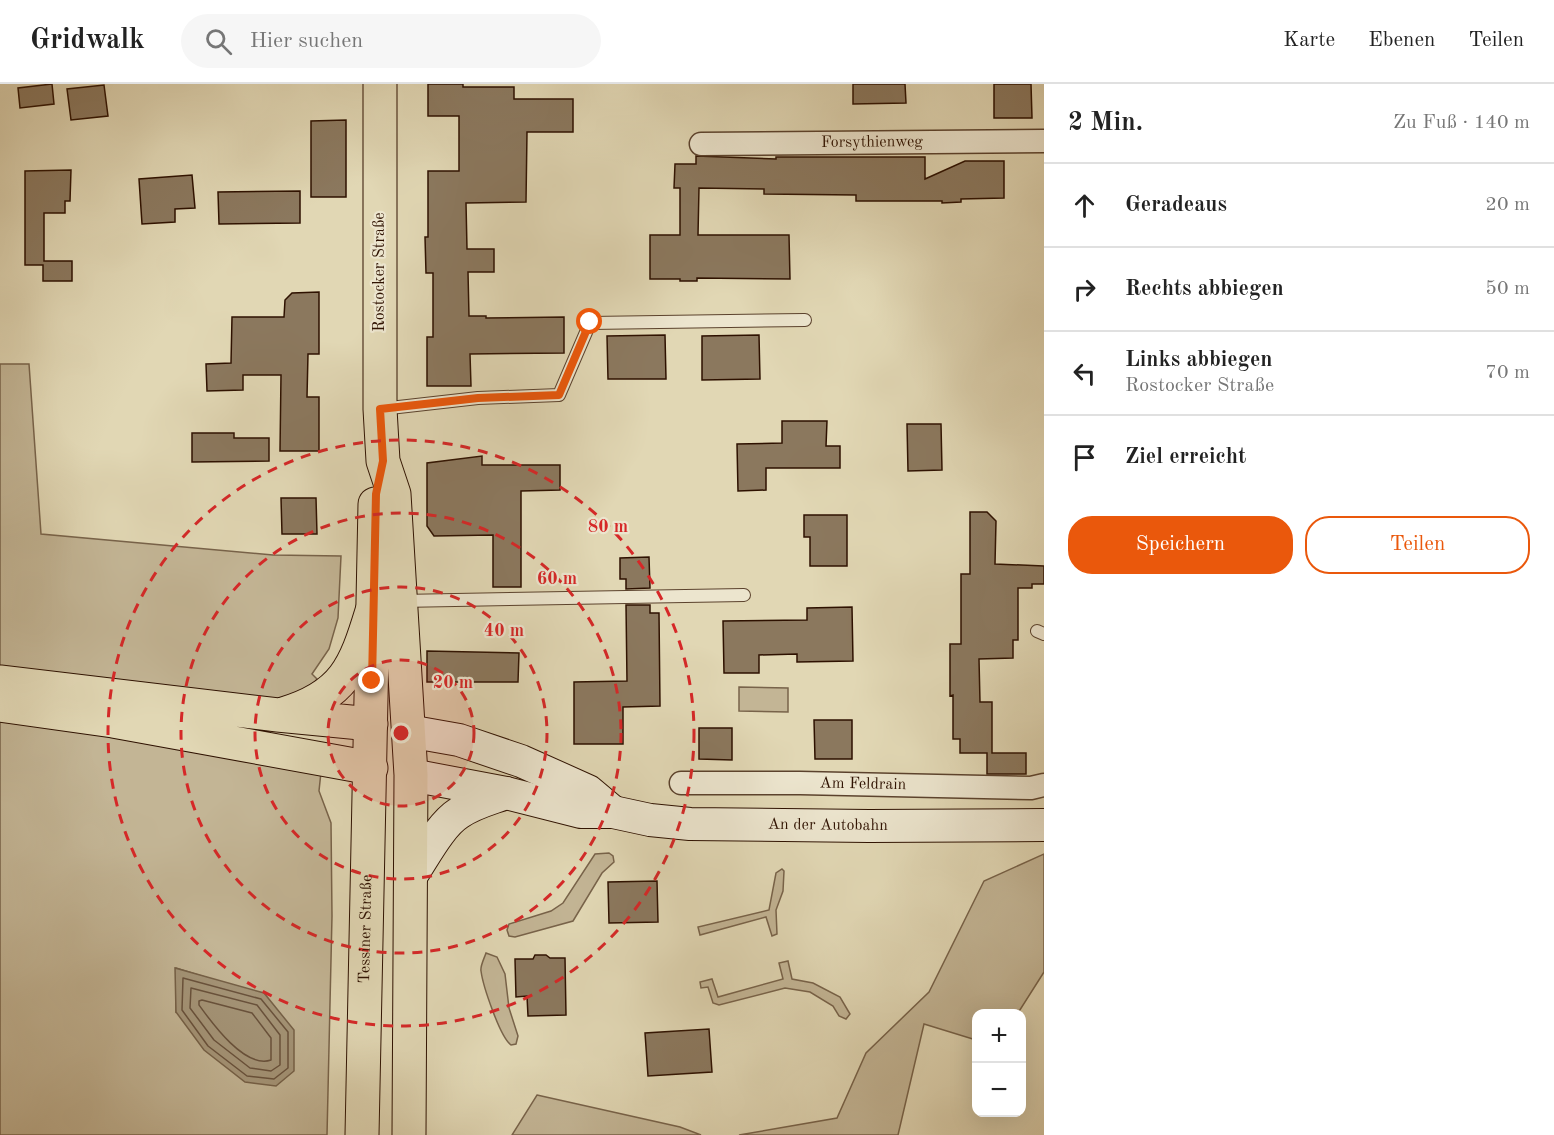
<!DOCTYPE html>
<html lang="de">
<meta charset="utf-8">
<style>
:root{--surface:#fff;--page:#f6f6f6;--text:#222;--muted:#767676;--line:#e0e0e0;--accent:#ea580c}
body{margin:0;font-family:"Old Standard TT",serif;background:var(--page);color:var(--text)}
.controls{position:absolute;right:18px;bottom:18px;display:grid;overflow:hidden;border-radius:12px;box-shadow:0 6px 24px #0002}
.controls button{width:54px;height:54px;display:grid;place-items:center;padding:0;border:0;border-bottom:2px solid var(--line);background:var(--surface);color:var(--text);font:30px sans-serif}
.stop{position:absolute;width:18px;height:18px;margin:-14px;border:4px solid #ea580c;border-radius:50%;background:#fff}
.stop.end{background:#ea580c;border-color:#fff;box-shadow:0 2px 6px #0008}
.list{margin:0;padding:0;list-style:none}
h2{display:flex;justify-content:space-between;align-items:center;height:78px;margin:0;padding:0 24px;font-size:26px}
h2 small{font-size:20px;font-weight:400;color:var(--muted)}
.list li{display:grid;grid-template-columns:39px 1fr auto;gap:18px;align-items:center;box-sizing:border-box;height:84px;padding:0 24px;border-top:2px solid var(--line)}
.list b{display:block;font-size:22px;white-space:nowrap}
.list p{margin:0;font-size:20px;white-space:nowrap;color:var(--muted)}
.list em{font-size:20px;font-style:normal;color:var(--muted)}
.actions{display:flex;gap:12px;padding:18px 24px}
.actions a{flex:1;padding:14px 0;border:2px solid var(--accent);border-radius:24px;text-align:center;font-size:21px;color:var(--accent)}
.actions .main{background:var(--accent);color:#fff}
.icon{flex:none;width:33px;height:33px;fill:none;stroke:currentColor;stroke-width:2;stroke-linecap:round;stroke-linejoin:round}
.map{position:relative;flex:none;width:1044px;height:1051px;overflow:hidden}
header{display:flex;align-items:center;gap:36px;box-sizing:border-box;height:84px;padding:0 30px;background:var(--surface);border-bottom:2px solid var(--line)}
header strong{font-size:28px}
nav{display:flex;gap:33px;margin-inline-start:auto;font-size:21px}
.search{width:420px;height:54px;background:var(--page);display:flex;align-items:center;gap:15px;box-sizing:border-box;padding:0 21px;border-radius:33px;color:var(--muted);font-size:22px}
main{display:flex}
aside{flex:1;background:var(--surface)}
.map>svg:first-child{display:block}
.green{fill:#c3b595;stroke:#78634a;stroke-width:1.5;fill-rule:evenodd}
.water{fill:#a49477;stroke:#756047;stroke-width:1.5}
.lines{fill:none;stroke-linecap:round;stroke-linejoin:round}
.shore{stroke:#69523c;stroke-width:1.5}
.building{fill:#8b785e;stroke:#2e1100;stroke-width:1.5}
.lane-casing{stroke:#5b422d;stroke-width:14}
.street-casing{stroke:#5b422d;stroke-width:25}
.secondary-casing{stroke:#2e1100;stroke-width:34}
.primary-casing{stroke:#2e1100;stroke-width:35}
.highway-casing{stroke:#2e1100;stroke-width:35}
.lane{stroke:#ece5ce;stroke-width:12}
.street{stroke:#ece5ce;stroke-width:22}
.secondary{stroke:#ece5ce;stroke-width:32}
.primary{stroke:#e1d7b4;stroke-width:33}
.highway{stroke:#e1d7b4;stroke-width:33}
.route{stroke:#ea580c;stroke-width:8}
.ring{fill:none;stroke:#d62828;stroke-width:3;stroke-dasharray:10 8}
.labels{text-anchor:middle;dominant-baseline:central;stroke-width:4.5;stroke-linejoin:round;paint-order:stroke}
.street-label{font-size:16px;fill:#2e1100;stroke:#ece5ce}
.centre{fill:#d62828;stroke:#ece5ce;stroke-width:3}
.ring-label{font-size:18px;text-anchor:middle;font-weight:bold;fill:#d62828;stroke:#ece5ce;stroke-width:4.5;stroke-linejoin:round;paint-order:stroke}
</style>
<header>
<strong>Gridwalk</strong>
<div class="search"><svg class="icon" aria-label="search" viewBox="0 0 24 24"><circle cx="10" cy="10" r="6"/><path d="M15 15l6 6"/></svg>Hier suchen</div>
<nav><a>Karte</a><a>Ebenen</a><a>Teilen</a></nav>
</header>
<main>
<div class="map">
<svg width="1044" height="1051" viewBox="0 0 1044 1051">
<rect width="100%" height="100%" fill="#e1d7b4"/>
<filter id="stains"><feTurbulence type="fractalNoise" baseFrequency=".00333" numOctaves="4"/><feColorMatrix values="0 0 0 0 .2 0 0 0 0 .09 0 0 0 0 .02 0 0 0 .5 -.17"/></filter>
<radialGradient id="worn" r=".72"><stop offset=".6" stop-color="#630" stop-opacity="0"/><stop offset="1" stop-color="#630" stop-opacity=".3"/></radialGradient>
<path class="green" d="M0 280H29L41 450 273 471 341 472 338 534 329 565 312 590 317 595 310 604 260 622 0 590Z
M739 603 788 604V628L739 627Z
M0 637 236 668 321 688 319 707 331 739 332 832 327 1051H0ZM176 884 230 901 176 928Z
M609 769 613 772 614 778 602 789 573 837 515 853 509 852 507 846 509 840 551 827 563 819 595 770Z
M1044 770V888L1018 929 976 930V956L924 940 898 1051H739L837 1034 866 969 929 908 984 797Z
M782 785 784 787 783 807 776 826 777 850 772 852 766 833 700 851 698 843 769 826 776 789Z
M486 869 497 873 505 890 509 924 518 952 516 960 511 961C500 953 483 902 481 887 480 882 484 875 486 869Z
M788 877 792 895 813 899 840 913 850 930 846 935 839 932 833 922 810 908 785 904 719 921 713 919 708 903 701 904 700 898 712 895 718 913 783 895 779 879Z
M537 1011 680 1043 701 1051H512Z"/>
<path class="water" d="M175 884 264 909 294 946V987L276 1002 245 998 204 966 176 928Z"/>
<g class="lines">
<path class="shore" d="M183 894 261 915 288 948V984L274 995 247 992 208 962 182 926Z
M191 904 257 921 280 951V981L271 987 250 984 214 956 190 924Z
M202 916 252 929 271 954V976C245 985 212 939 199 921V917Z"/>
</g>
<path class="building" d="M52 0 54 20 20 24 18 4Z
M428 0H463V3H514V15H573V48H527L526 118 466 119 467 165H494V188H468L469 232H486V234L564 233V269L470 270 471 302H427V253H433V189H426L425 153H428V87H459V32H428Z
M853 0H905L906 19 853 20Z
M994 0H1031L1032 34H994Z
M104 1 108 32 71 36 67 5Z
M346 36V113H311V37Z
M696 72 776 75V73H925V95L965 77H1004V114L961 115V118L942 119V117H856V111L764 110V105L699 104 698 151H789L790 195 697 194V197H680V195H650V151H680V104H674L675 80H696Z
M71 86 70 117H65V129H44V177H72V197H43V181H25V87Z
M192 91 195 124 175 125V138L142 140 139 95Z
M300 107V139L219 140 218 108Z
M319 208V270H308L307 313H319V367H280L281 291H243V306L207 307 206 280 231 279 232 233H284L285 216 292 209Z
M665 251 666 295H608L607 252Z
M759 251 760 295 702 296V252Z
M782 337H827L826 362H840V384H766V406L738 407 737 360 782 359Z
M907 340H941L942 386 908 387Z
M192 349H234V354H269V377L192 378Z
M482 372V381H560V406L521 407V503H493V451L434 452 427 442V379Z
M281 414H316L317 450H282Z
M970 428H987L996 437 995 480 1044 482V500H1032V504H1018V556H1013V574L979 575 980 618H992V669H1026V690H987V669H960V655H953V611L950 612V560H961V490H970Z
M804 431H847V482H810V453H804Z
M649 473 650 504 626 505V495H620V474Z
M626 521H650V529H659L660 622 623 623V660H574V598L627 597Z
M852 523 853 577 797 578V570L759 571V589H724L723 537 807 536V524Z
M427 567 519 569 518 598H427Z
M814 636H852V675H815Z
M699 644H732V676L699 675Z
M657 797 658 838 609 839 608 798Z
M535 871H546L550 874H565L566 931 528 932 527 912 516 913 515 875H533Z
M709 945 712 988 648 992 645 949Z"/>
<g class="lines">
<defs>
<path id="lane" d="M381 325 478 314 559 311 590 239 805 236
M400 517 744 511
M1037 547 1044 550"/>
<g id="street">
<path id="s1" d="M701 60 1044 57"/>
<path id="s2" d="M681 699H800L1031 704 1044 701"/>
</g>
<g id="secondary">
<path d="M408 647 459 656 521 677 588 707 613 728"/>
<path id="s3" d="M411 691 506 709 581 728H613L650 736 690 740 869 742 1044 741"/>
<path d="M411 792C424 773 440 741 459 729 473 719 490 715 506 709"/>
</g>
<g id="primary">
<path d="M380 0V325L383 377 394 410 411 691 409 1051"/>
<path id="s4" d="M362 1051 375 420"/>
</g>
<path id="highway" d="M0 598 278 631 371 640
M0 621 113 637 371 684
M283 630C344 612 355 583 372 527"/>
</defs>
<use href="#lane" class="lane-casing"/>
<use href="#street" class="street-casing"/>
<use href="#secondary" class="secondary-casing"/>
<use href="#primary" class="primary-casing"/>
<use href="#highway" class="highway-casing"/>
<use href="#lane" class="lane"/>
<use href="#street" class="street"/>
<use href="#secondary" class="secondary"/>
<use href="#primary" class="primary"/>
<use href="#highway" class="highway"/>
</g>
<g class="lines">
<path class="route" d="M372 597 376 410 383 377 380 325 478 314 559 311 590 238"/>
</g>
<circle cx="401" cy="649" r="73" fill="#d62828" fill-opacity=".12"/>
<g class="ring">
<circle cx="401" cy="649" r="73"/>
<circle cx="401" cy="649" r="146"/>
<circle cx="401" cy="649" r="220"/>
<circle cx="401" cy="649" r="293"/>
</g>
<g class="labels">
<g class="street-label">
<text stroke="none"><textPath href="#s1" startOffset="171">Forsythienweg</textPath></text>
<text transform="translate(380 188) rotate(-90)">Rostocker Straße</text>
<text stroke="none"><textPath href="#s2" startOffset="182">Am Feldrain</textPath></text>
<text stroke="none"><textPath href="#s3" startOffset="422">An der Autobahn</textPath></text>
<text stroke="none"><textPath href="#s4" startOffset="206">Tessiner Straße</textPath></text>
</g>
</g>
<circle cx="401" cy="649" r="9" class="centre"/>
<g class="ring-label">
<text x="608" y="448">80 m</text>
<text x="557" y="500">60 m</text>
<text x="504" y="552">40 m</text>
<text x="453" y="604">20 m</text>
</g>
<rect width="100%" height="100%" filter="url(#stains)"/>
<rect width="100%" height="100%" fill="url(#worn)"/>
</svg>
<div class="controls">
<button>+</button>
<button>−</button>
</div>
<div class="stop" style="left:590px;top:238px"></div>
<div class="stop end" style="left:372px;top:597px"></div>
</div>
<aside>
<h2>2 Min.<small>Zu Fuß · 140 m</small></h2>
<ul class="list">
<li><svg class="icon" aria-label="ahead" viewBox="0 0 24 24"><path d="M12 20V5M6 11l6-6 6 6"/></svg><div><b>Geradeaus</b></div><em>20 m</em></li>
<li><svg class="icon" aria-label="right" viewBox="0 0 24 24"><path d="M7 20v-9h11M14 6l5 5-5 5"/></svg><div><b>Rechts abbiegen</b></div><em>50 m</em></li>
<li><svg class="icon" aria-label="left" viewBox="0 0 24 24"><path d="M17 20v-9H6M10 6l-5 5 5 5"/></svg><div><b>Links abbiegen</b><p>Rostocker Straße</p></div><em>70 m</em></li>
<li><svg class="icon" aria-label="arrive" viewBox="0 0 24 24"><path d="M6 21V4h12l-3 4 3 4H6"/></svg><div><b>Ziel erreicht</b></div></li>
</ul>
<div class="actions"><a class="main">Speichern</a><a>Teilen</a></div>
</aside>
</main>
